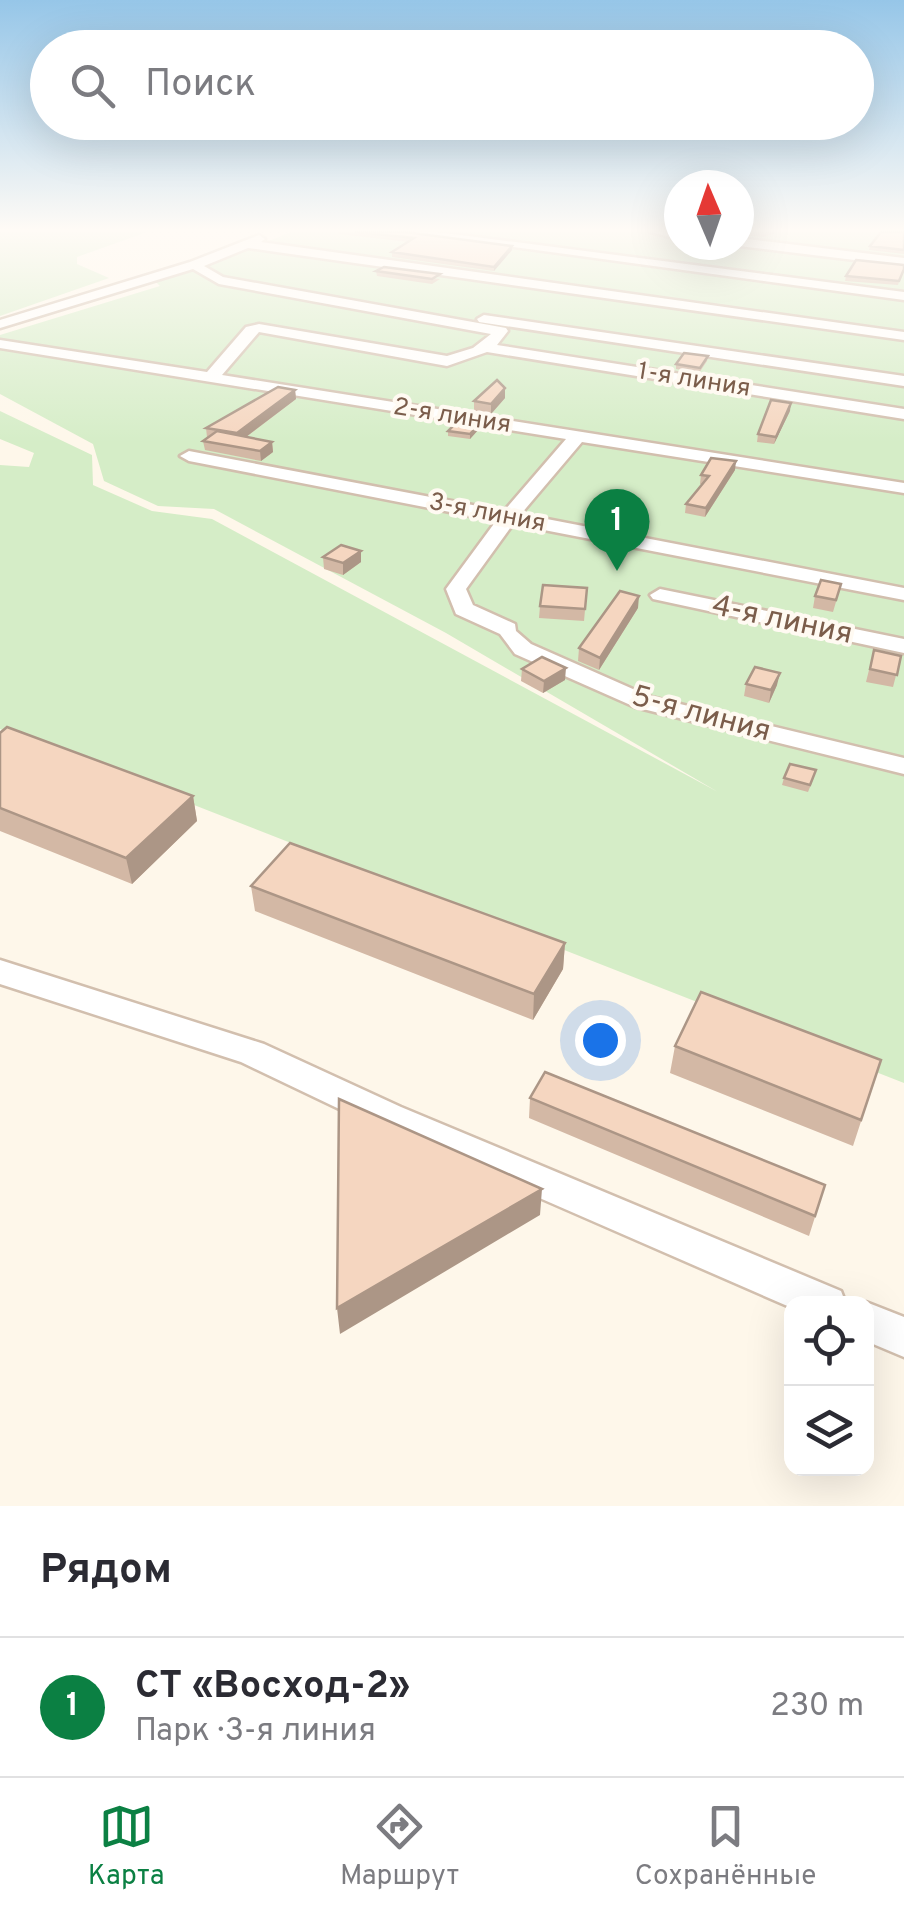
<!DOCTYPE html>
<html lang="ru">
<meta charset="utf-8">
<style>
:root{--surface:#fff;--page:#f7f7f7;--text:#2b2b33;--muted:#7c7c81;--line:#e1e1e2;--accent:#0b8043}
body{margin:0;font-family:Overpass,sans-serif;background:var(--page);color:var(--text)}
.controls{position:absolute;right:30px;bottom:30px;display:grid;overflow:hidden;border-radius:20px;box-shadow:0 10px 40px #0002}
.controls button{width:90px;height:90px;display:grid;place-items:center;padding:0;border:0;border-bottom:2px solid var(--line);background:var(--surface);color:var(--text);font:50px sans-serif}
.compass{position:absolute;left:664px;top:170px;width:90px;height:90px;border-radius:50%;background:var(--surface);box-shadow:0 10px 40px #0002;rotate:358deg}
.you{position:absolute;left:600px;top:1040px;width:35px;height:35px;margin:-25px;border:8px solid #fff;border-radius:50%;background:#1a73e8;box-shadow:0 0 0 15px #1a73e833}
.badge{display:grid;place-items:center;width:65px;height:65px;border-radius:50%;background:var(--accent);color:#fff;font-size:32px;font-weight:700}
.pin{position:absolute;translate:-50% -82px;filter:drop-shadow(0 2px 5px #0008)}
.pin::after{content:'';position:absolute;top:52px;width:35px;height:30px;background:inherit;clip-path:polygon(0 0,100% 0,50% 100%)}
.list{margin:0;padding:0;list-style:none}
h2{display:flex;justify-content:space-between;align-items:center;height:130px;margin:0;padding:0 40px;font-size:42px}
h2 small{font-size:32px;font-weight:400;color:var(--muted)}
.list li{display:grid;grid-template-columns:65px 1fr auto;gap:30px;align-items:center;box-sizing:border-box;height:140px;padding:0 40px;border-top:2px solid var(--line)}
.list b{display:block;font-size:38px;white-space:nowrap}
.list p{margin:0;font-size:32px;white-space:nowrap;color:var(--muted)}
.list em{font-size:32px;font-style:normal;color:var(--muted)}
.icon{flex:none;width:55px;height:55px;fill:none;stroke:currentColor;stroke-width:2;stroke-linecap:round;stroke-linejoin:round}
.map{position:relative;flex:none;width:904px;height:1506px;overflow:hidden}
.search{position:absolute;background:var(--surface);box-shadow:0 10px 40px #0002;left:30px;right:30px;top:30px;height:110px;display:flex;align-items:center;gap:25px;box-sizing:border-box;padding:0 35px;border-radius:55px;color:var(--muted);font-size:38px}
.sheet{height:270px;background:var(--surface)}
nav{display:flex;justify-content:space-around;align-items:center;box-sizing:border-box;height:140px;border-top:2px solid var(--line);background:var(--surface);font-size:28px;color:var(--muted)}
nav a{display:grid;justify-items:center;gap:5px}
nav .on{color:var(--accent)}
.map>svg:first-child{display:block}
.green{fill:#d5edc7}
.lines{fill:none;stroke-linecap:round;stroke-linejoin:round}
.street-casing{stroke:#d2bfae;stroke-width:5}
.street{fill:#fff;fill-rule:evenodd}
.wall{fill:#d3b8a5}
.shaded-wall{fill:#ac9686}
.building{fill:#f5d6c0;stroke:#ac9686;stroke-width:2.5}
.labels{text-anchor:middle;dominant-baseline:central;stroke-width:8;stroke-linejoin:round;paint-order:stroke}
.far-street-label{font-size:25px;fill:#7b5d4b;stroke:#fffaf2}
.street-label{font-size:30px;fill:#7b5d4b;stroke:#fffaf2}
</style>
<div class="map">
<svg width="904" height="1506" viewBox="0 0 904 1506">
<rect width="100%" height="100%" fill="#fef7ea"/>
<path class="green" d="M0 232H147L77 257V264L109 278 0 316Z
M291 232H679V245H739V232H904V1083L0 729V465L29 467 34 453 0 439V411L92 455 93 485 152 511 212 519 718 792 446 633 214 509 158 506 104 481 93 444 0 394V335L160 286 155 281 209 265Z"/>
<g class="lines">
<defs>
<path id="street" d="M404 232H437L904 292V300Z
M650 232H679V239Z
M259 235 265 239 261 242 904 332V340L248 248 204 266 223 277 506 328 508 331 497 345 904 409V419L487 352 447 366 259 332 222 375 904 483V493L582 442 521 514 904 588V600L513 524 466 589 473 605 515 624 516 631 531 644 651 697 904 758V774L635 707 515 654 500 634 456 614 446 589 496 521 189 461 180 456 189 451 504 511 566 439 0 348V340L207 372 246 327 259 324 447 356 473 348 491 334 219 284 193 269 0 328V320L190 262Z
M739 238 904 258V266L739 246Z
M484 315 904 376V386L479 322 477 319Z
M660 589 904 639V653L653 599 650 595Z
M0 960 264 1044 401 1107 841 1291 846 1304H792V1308L377 1127 241 1062 0 984Z
M866 1302 904 1317V1357L866 1341V1304H862Z"/>
</defs>
<use href="#street" class="street-casing"/>
<use href="#street" class="street"/>
</g>
<path class="wall" d="M339 232H405L512 250 494 271 392 257V252L409 242 339 234Z
M739 232H777L764 237 739 235Z
M904 232V254L869 250 870 246Z
M713 245H738L737 249Z
M904 265 898 285 845 281 846 276Z
M376 271 440 279 432 284 377 276Z
M708 356 707 361 699 373 676 369V364Z
M505 388V398L491 414 474 411V401Z
M295 390 296 399 246 437 272 442 273 452 261 461 205 450 203 441 207 437 206 428Z
M790 411 774 444 757 442 758 434Z
M479 429 470 439 448 436V431Z
M735 470 705 517 685 513 686 504 702 484H700L701 475Z
M323 557 361 562 343 575 324 569Z
M587 588 584 621 539 618 540 606Z
M838 595 833 612 813 608 815 596Z
M638 608 599 670 578 661 579 648Z
M874 650 901 656 893 687 866 682Z
M522 669 565 680 543 693 521 681Z
M746 684 777 685 769 703 744 696Z
M0 733 193 796 197 821 132 884 0 831Z
M814 777 808 792 782 785 784 778Z
M251 886 565 943 563 969 533 1020 255 911Z
M675 1046 881 1060 853 1146 670 1073Z
M530 1098 825 1185 809 1236 529 1118Z"/>
<path class="shaded-wall" d="M512 246V250L494 271V267Z
M505 388V398L491 414V404Z
M295 390 296 399 238 443 237 433Z
M791 403 790 411 774 444 776 437Z
M479 424V429L470 439V434Z
M272 442 273 452 261 461 260 451Z
M736 461 735 470 705 517 706 508Z
M361 551V562L343 575V563Z
M639 596 638 608 599 670 600 658Z
M566 668 565 680 543 693 544 681Z
M780 673 777 685 769 703 771 690Z
M193 796 197 821 132 884 126 858Z
M565 943 563 969 533 1020 534 994Z
M542 1189 540 1215 340 1334 337 1308Z"/>
<path class="building" d="M355 232H405L512 246 494 267 392 252 414 238Z
M881 232H904V250L870 246Z
M856 260 904 265V269L899 281 846 276Z
M384 267 440 274 432 279 376 271Z
M684 353 708 356 700 368 676 364Z
M497 380 505 388 491 404 474 401Z
M278 387 295 390 237 433 206 428Z
M771 400 791 403 776 437 758 434Z
M459 420 479 424 470 434 448 431Z
M217 431 272 442 260 451 203 441Z
M711 458 736 461 706 508 686 504 709 476 701 475Z
M341 545 361 551 343 563 323 557Z
M821 580 841 584 836 600 815 596Z
M543 585 587 588 585 609 540 606Z
M620 591 639 596 600 658 579 648Z
M874 650 901 656 897 675 870 669Z
M542 657 566 668 544 681 522 669Z
M755 667 780 673 771 690 746 684Z
M7 727 193 796 126 858 0 808V733Z
M790 764 816 770 810 785 784 778Z
M290 843 565 943 534 994 251 886Z
M701 992 881 1060 861 1120 675 1046Z
M545 1072 825 1185 815 1216 530 1098Z
M339 1099 542 1189 337 1308Z"/>
<linearGradient id="sky" x2="0" y2="1"><stop stop-color="#96c6e8"/><stop offset="0.52" stop-color="#fffbf6"/><stop offset="1" stop-color="#fffbf6" stop-opacity="0"/></linearGradient>
<rect width="904" height="443" fill="url(#sky)"/>
<g class="labels">
<g class="far-street-label">
<text transform="translate(694 381) rotate(9)">1-я линия</text>
<text transform="translate(452 417) rotate(9)">2-я линия</text>
<text transform="translate(487 514) rotate(11)">3-я линия</text>
</g>
<g class="street-label">
<text transform="translate(782 621) rotate(12)">4-я линия</text>
<text transform="translate(701 715) rotate(15)">5-я линия</text>
</g>
</g>
</svg>
<div class="controls">
<button><svg class="icon" aria-label="locate" viewBox="0 0 24 24"><circle cx="12" cy="12" r="6"/><path d="M12 2v4M12 18v4M2 12h4M18 12h4"/></svg></button>
<button><svg class="icon" aria-label="layers" viewBox="0 0 24 24"><path d="M12 4l9 5-9 5-9-5zM3 14l9 5 9-5"/></svg></button>
</div>
<svg class="compass" viewBox="-18 -18 36 36"><path d="M0-13l5 13h-10z" fill="#e53935"/><path d="M0 13l5-13h-10z" fill="#7c7c81"/></svg>
<div class="you"></div>
<div class="pin badge" style="left:617px;top:571px">1</div>
<div class="search"><svg class="icon" aria-label="search" viewBox="0 0 24 24"><circle cx="10" cy="10" r="6"/><path d="M15 15l6 6"/></svg>Поиск</div>
</div>
<section class="sheet">
<h2>Рядом<small></small></h2>
<ul class="list">
<li><span class="badge">1</span><div><b>СТ «Восход-2»</b><p>Парк · 3-я линия</p></div><em>230 m</em></li>
</ul>
</section>
<nav>
<a class="on"><svg class="icon" aria-label="map" viewBox="0 0 24 24"><path d="M3 6l6-2 6 2 6-2v14l-6 2-6-2-6 2zM9 4v14M15 6v14"/></svg>Карта</a>
<a><svg class="icon" aria-label="directions" viewBox="0 0 24 24"><path d="M12 3l9 9-9 9-9-9zM9 14v-3h6M13 9l2 2-2 2"/></svg>Маршрут</a>
<a><svg class="icon" aria-label="saved" viewBox="0 0 24 24"><path d="M7 4h10v16l-5-4-5 4z"/></svg>Сохранённые</a>
</nav>
